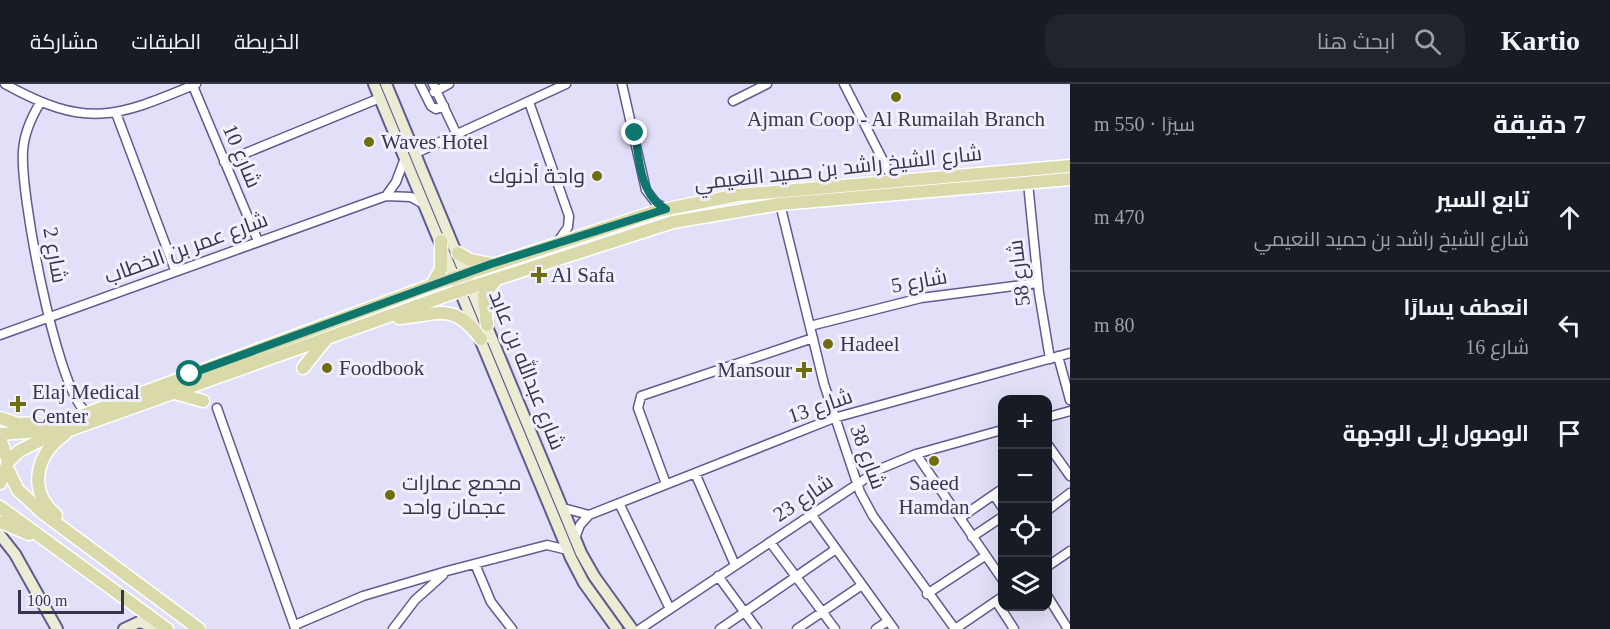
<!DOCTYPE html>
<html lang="ar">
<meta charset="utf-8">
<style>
:root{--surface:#171b24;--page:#20242c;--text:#f1f3f6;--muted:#9ea1a6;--line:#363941}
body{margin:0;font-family:"Times New Roman",Cairo,serif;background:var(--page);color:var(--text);direction:rtl}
.controls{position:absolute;right:18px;bottom:18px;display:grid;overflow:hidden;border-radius:12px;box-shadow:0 6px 24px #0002}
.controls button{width:54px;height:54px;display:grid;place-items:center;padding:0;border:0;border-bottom:2px solid var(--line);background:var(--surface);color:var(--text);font:30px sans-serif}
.scale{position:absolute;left:18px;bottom:15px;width:106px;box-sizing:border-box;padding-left:6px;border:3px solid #37344c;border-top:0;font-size:16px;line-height:21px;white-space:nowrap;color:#37344c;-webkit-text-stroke:4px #f0effb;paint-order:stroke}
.stop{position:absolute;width:18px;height:18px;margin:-14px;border:4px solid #0f766e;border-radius:50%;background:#fff}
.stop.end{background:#0f766e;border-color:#fff;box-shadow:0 2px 6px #0008}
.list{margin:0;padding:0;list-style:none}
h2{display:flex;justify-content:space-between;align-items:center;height:78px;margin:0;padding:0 24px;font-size:26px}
h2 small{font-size:20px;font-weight:400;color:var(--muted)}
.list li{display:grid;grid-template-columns:39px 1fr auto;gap:18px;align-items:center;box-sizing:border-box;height:108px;padding:0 24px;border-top:2px solid var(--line)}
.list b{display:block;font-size:22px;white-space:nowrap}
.list p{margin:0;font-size:20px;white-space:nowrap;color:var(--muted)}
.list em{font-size:20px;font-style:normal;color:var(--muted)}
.icon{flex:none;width:33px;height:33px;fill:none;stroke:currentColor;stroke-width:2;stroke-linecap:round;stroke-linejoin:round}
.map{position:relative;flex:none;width:1070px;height:545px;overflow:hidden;direction:ltr}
header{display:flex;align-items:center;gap:36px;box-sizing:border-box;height:84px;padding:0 30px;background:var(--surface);border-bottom:2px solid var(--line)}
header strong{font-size:28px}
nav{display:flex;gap:33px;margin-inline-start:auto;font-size:21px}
.search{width:420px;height:54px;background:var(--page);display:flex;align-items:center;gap:15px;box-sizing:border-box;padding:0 21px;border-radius:18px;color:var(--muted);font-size:22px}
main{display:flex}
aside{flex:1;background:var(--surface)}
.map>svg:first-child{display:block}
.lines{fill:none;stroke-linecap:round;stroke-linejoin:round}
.street-casing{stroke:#615a8e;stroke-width:11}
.secondary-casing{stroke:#615a8e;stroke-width:14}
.primary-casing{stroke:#fff;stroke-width:15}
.street{stroke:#fff;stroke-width:8}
.secondary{stroke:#ececd4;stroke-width:10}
.primary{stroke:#d9d9aa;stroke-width:12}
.route{stroke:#0f766e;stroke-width:8}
.poi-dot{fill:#6f6e0f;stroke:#f0effb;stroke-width:2}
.labels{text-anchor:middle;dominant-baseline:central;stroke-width:6;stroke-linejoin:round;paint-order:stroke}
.poi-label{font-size:21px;fill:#37344c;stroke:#f0effb;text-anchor:start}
.street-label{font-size:21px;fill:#37344c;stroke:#f0effb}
</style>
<header>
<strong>Kartio</strong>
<div class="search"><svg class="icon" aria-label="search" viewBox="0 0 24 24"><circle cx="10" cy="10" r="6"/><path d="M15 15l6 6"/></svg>ابحث هنا</div>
<nav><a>الخريطة</a><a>الطبقات</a><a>مشاركة</a></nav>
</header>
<main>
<aside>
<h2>7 دقيقة<small>سيرًا · 550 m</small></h2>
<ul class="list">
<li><svg class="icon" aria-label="ahead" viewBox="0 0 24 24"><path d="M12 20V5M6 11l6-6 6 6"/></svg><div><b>تابع السير</b><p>شارع الشيخ راشد بن حميد النعيمي</p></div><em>470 m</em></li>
<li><svg class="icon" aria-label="left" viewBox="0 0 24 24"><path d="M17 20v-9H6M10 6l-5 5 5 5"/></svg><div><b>انعطف يسارًا</b><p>شارع 16</p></div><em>80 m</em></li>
<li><svg class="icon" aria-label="arrive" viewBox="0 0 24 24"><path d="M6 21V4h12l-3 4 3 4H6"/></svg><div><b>الوصول إلى الوجهة</b></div></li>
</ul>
</aside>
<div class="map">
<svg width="1070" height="545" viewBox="0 0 1070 545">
<rect width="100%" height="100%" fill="#e2e0f8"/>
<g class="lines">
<defs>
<path id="street" d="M5 0C86 45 115 34 196 0
M420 0 431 22 436 25 444 22
M433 0 457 51
M622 0 646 106 656 119 666 125
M844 0 893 96
M193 2 258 157
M434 8 449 0
M733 17 767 0
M529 18 569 132 568 143 557 159
M40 19C31 34 24 49 23 67 20 110 55 294 83 325
M116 29 175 186
M416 69 566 0
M224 78 380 14
M1028 99 1039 209 1050 275
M386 112 396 98 405 74
M780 120 824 300 860 408 873 432 955 545 1002 513
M810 242 921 214 1038 199
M0 251 386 112 411 113 425 121
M1058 272 1070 316
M217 324 295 544
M1048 333 1070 327
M1048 361 1070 392
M916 370 1002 495
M695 389 735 481
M666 400 638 324 641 312 813 254
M994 411 1002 423
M619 419 670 525
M563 424 589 431
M1048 426 1070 409
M811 430 894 545
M960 434 1002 405
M972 453 1002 433
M575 454 580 441 589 431 834 334 1070 269
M770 458 835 545
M475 480 491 518 512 545
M1048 482 1070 467
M718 492 757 545
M927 510 985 472
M1048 513 1068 545
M996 517 1014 545
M295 541 363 512 447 487 547 461 568 466
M393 545 415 516 443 491
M640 545 880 385 916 370 1002 346
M720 545 836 465
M797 545 862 501
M876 545 888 537"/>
<path id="secondary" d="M374 0 571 474 584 499 617 545
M386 0 581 469 594 492 632 545
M0 451 15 470 57 545
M124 545 139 538 161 545"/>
<path id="primary" d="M458 169 470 176 490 180
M432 201 441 185V157
M399 234C439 231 453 217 481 255
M487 241 484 211 496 196
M303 284 327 254
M175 309 203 317
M0 334 18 340 38 339
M0 350 28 348 48 344 432 201 657 127 738 111 1070 82
M0 354 8 378 0 399
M8 378 19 367 41 356 453 209 673 138 780 120 1070 95
M7 384 18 406 44 430 199 545
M0 423 167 545
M56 431C27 406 36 370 65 350
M0 438 29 450"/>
</defs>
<use href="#street" class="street-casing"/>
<use href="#secondary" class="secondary-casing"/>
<use href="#primary" class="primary-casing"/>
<use href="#street" class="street"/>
<use href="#secondary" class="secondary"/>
<use href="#primary" class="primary"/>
</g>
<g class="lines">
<path class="route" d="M190 290 491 180 666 125C640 112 639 75 635 49"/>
</g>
<g class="poi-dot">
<circle cx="896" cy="13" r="6"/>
<circle cx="369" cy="58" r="6"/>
<circle cx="597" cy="92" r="6"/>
<path d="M536 182h6v6h6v6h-6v6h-6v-6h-6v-6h6z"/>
<circle cx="828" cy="260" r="6"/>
<circle cx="327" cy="284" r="6"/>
<path d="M801 277h6v6h6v6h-6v6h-6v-6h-6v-6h6z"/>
<path d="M15 311h6v6h6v6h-6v6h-6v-6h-6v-6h6z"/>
<circle cx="934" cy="377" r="6"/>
<circle cx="390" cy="411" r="6"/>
</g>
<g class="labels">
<g class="poi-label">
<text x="896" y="35" text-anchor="middle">Ajman Coop - Al Rumailah Branch</text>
<text x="381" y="58">Waves Hotel</text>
<text x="585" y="92" text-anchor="end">واحة أدنوك</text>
<text x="551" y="191">Al Safa</text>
<text x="840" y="260">Hadeel</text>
<text x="339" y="284">Foodbook</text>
<text x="792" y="286" text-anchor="end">Mansour</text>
<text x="32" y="308">Elaj Medical<tspan x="32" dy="24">Center</tspan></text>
<text x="402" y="399">مجمع عمارات<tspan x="402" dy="24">عجمان واحد</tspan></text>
<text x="934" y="399" text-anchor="middle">Saeed<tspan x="934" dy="24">Hamdan</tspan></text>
</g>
<g class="street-label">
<text transform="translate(242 72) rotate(67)">شارع 10</text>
<text transform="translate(838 84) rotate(-6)">شارع الشيخ راشد بن حميد النعيمي</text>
<text transform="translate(186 164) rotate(-20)">شارع عمر بن الخطاب</text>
<text transform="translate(55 171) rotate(80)">شارع 2</text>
<text transform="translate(1019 189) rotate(-97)">شارع 58</text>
<text transform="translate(919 197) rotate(-10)">شارع 5</text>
<text transform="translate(527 286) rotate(68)">شارع عبدالله بن عابد</text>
<text transform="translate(820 322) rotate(-19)">شارع 13</text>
<text transform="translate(868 373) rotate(70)">شارع 38</text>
<text transform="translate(803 414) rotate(-34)">شارع 23</text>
</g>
</g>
</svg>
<div class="controls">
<button>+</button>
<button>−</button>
<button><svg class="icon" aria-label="locate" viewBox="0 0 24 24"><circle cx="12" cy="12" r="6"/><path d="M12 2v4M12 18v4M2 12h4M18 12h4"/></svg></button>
<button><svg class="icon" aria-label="layers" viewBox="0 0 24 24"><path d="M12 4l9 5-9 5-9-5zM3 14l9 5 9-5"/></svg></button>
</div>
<div class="scale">100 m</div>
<div class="stop" style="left:190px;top:290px"></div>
<div class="stop end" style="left:635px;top:49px"></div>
</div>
</main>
